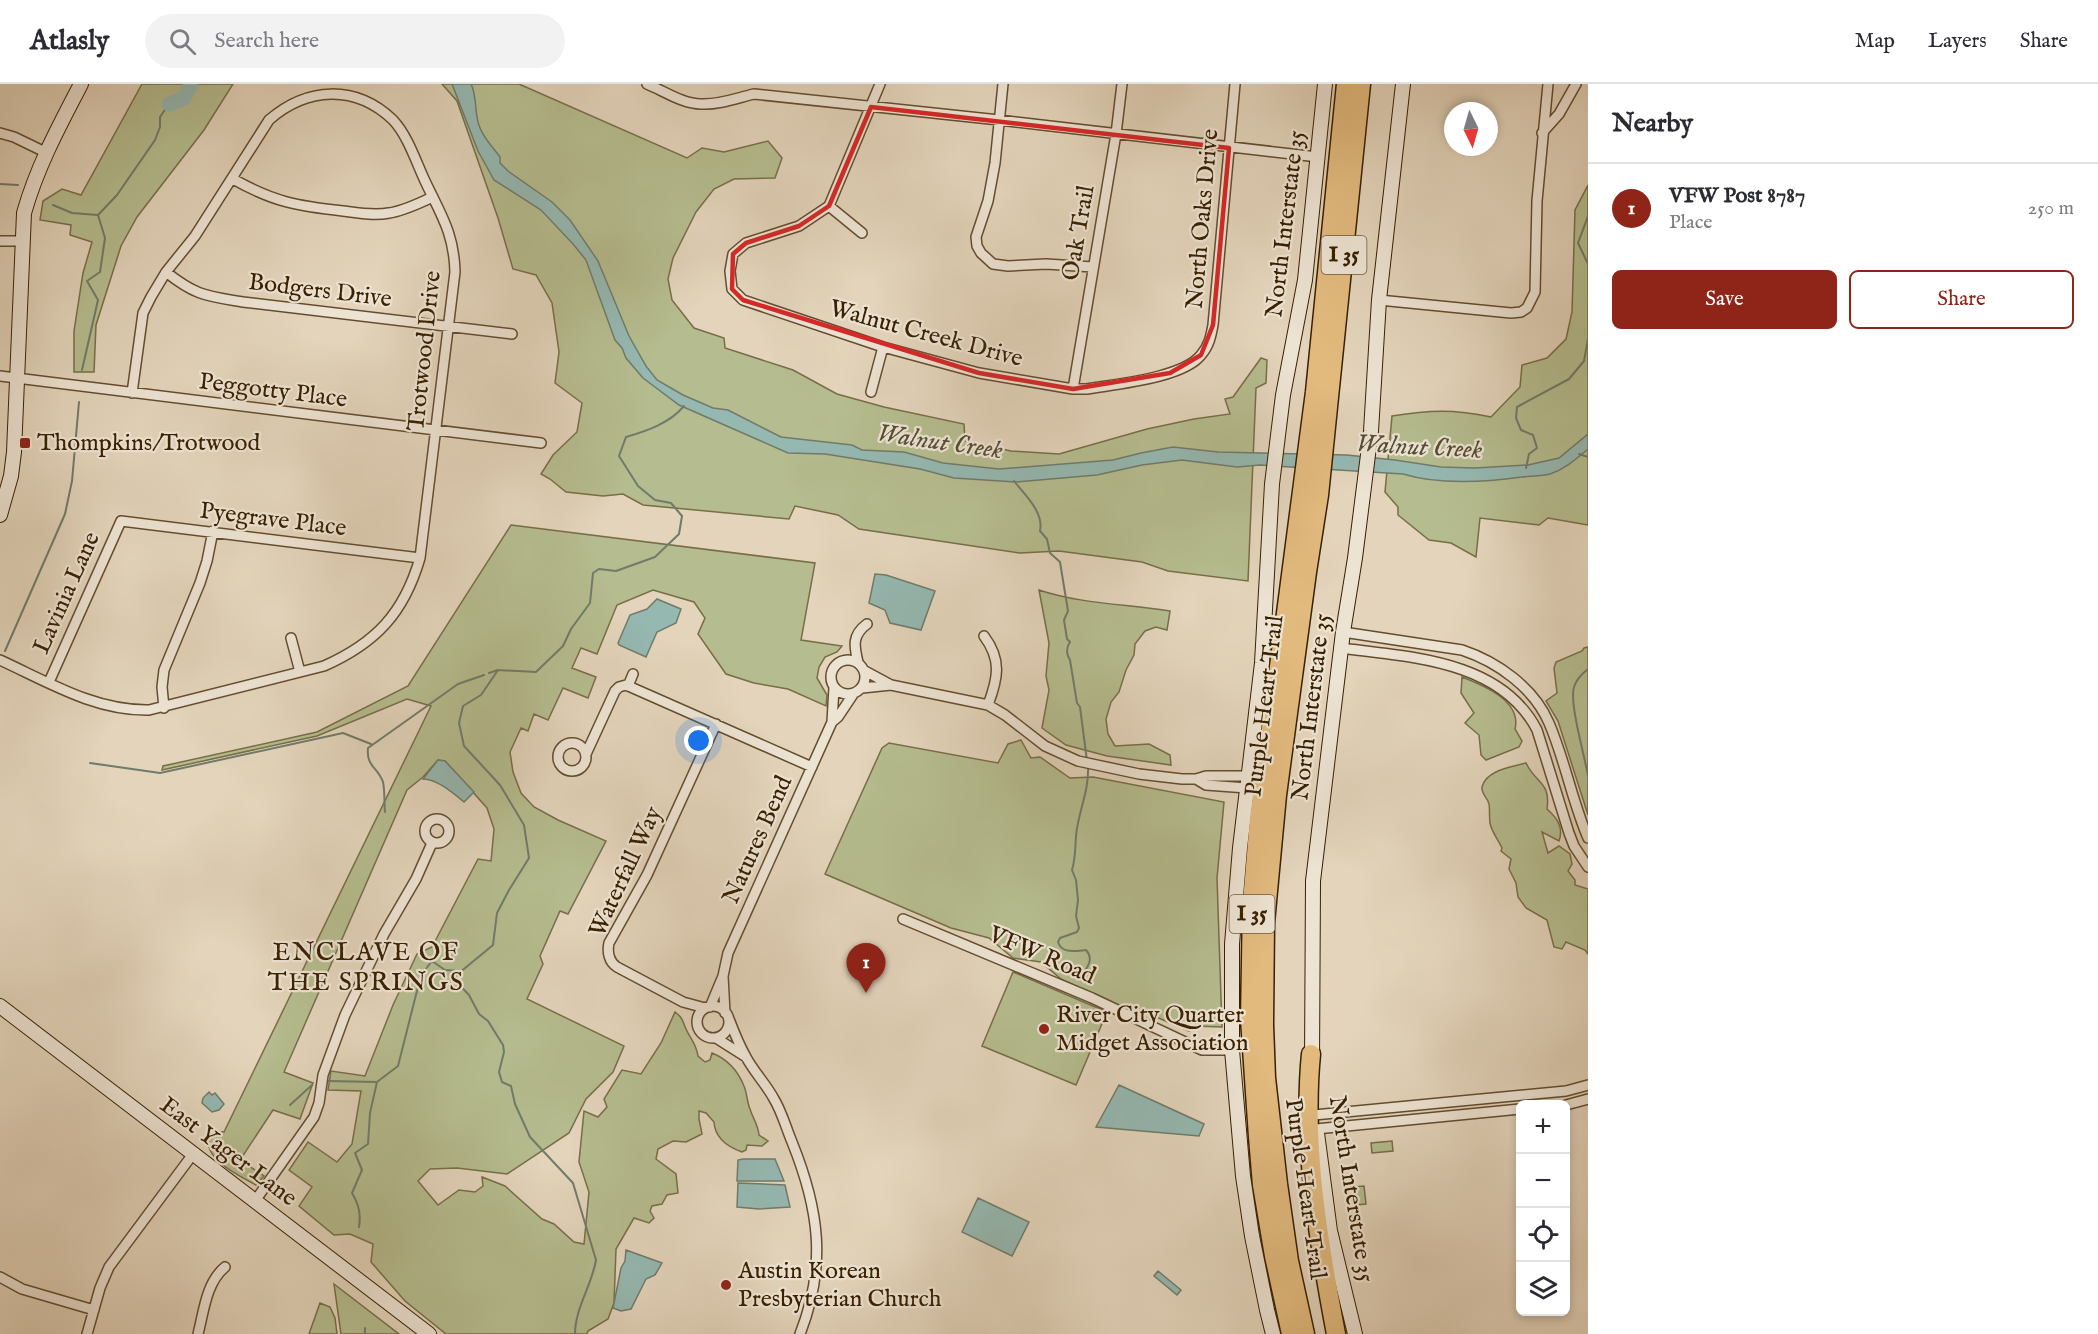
<!DOCTYPE html>
<meta charset="utf-8">
<style>
:root{--surface:#fff;--page:#f2f2f3;--text:#2b2b33;--muted:#7c7c81;--line:#e1e1e2;--accent:#8f2418}
body{margin:0;font-family:"IM FELL English",serif;background:var(--page);color:var(--text)}
.controls{position:absolute;right:18px;bottom:18px;display:grid;overflow:hidden;border-radius:9px;box-shadow:0 3px 9px #0003}
.controls button{width:54px;height:54px;display:grid;place-items:center;padding:0;border:0;border-bottom:2px solid var(--line);background:var(--surface);color:var(--text);font:30px sans-serif}
.compass{position:absolute;left:1444px;top:18px;width:54px;height:54px;border-radius:50%;background:var(--surface);box-shadow:0 3px 9px #0003;rotate:175deg}
.you{position:absolute;left:699px;top:657px;width:21px;height:21px;margin:-15px;border:4px solid #fff;border-radius:50%;background:#1a73e8;box-shadow:0 0 0 9px #1a73e833}
.badge{display:grid;place-items:center;width:39px;height:39px;border-radius:50%;background:var(--accent);color:#fff;font-size:20px;font-weight:700}
.pin{position:absolute;translate:-50% -50px;filter:drop-shadow(0 2px 3px #0008)}
.pin::after{content:'';position:absolute;top:32px;width:21px;height:18px;background:inherit;clip-path:polygon(0 0,100% 0,50% 100%)}
.list{margin:0;padding:0;list-style:none}
h2{display:flex;justify-content:space-between;align-items:center;height:78px;margin:0;padding:0 24px;font-size:26px}
h2 small{font-size:20px;font-weight:400;color:var(--muted)}
.list li{display:grid;grid-template-columns:39px 1fr auto;gap:18px;align-items:center;box-sizing:border-box;height:90px;padding:0 24px;border-top:2px solid var(--line)}
.list b{display:block;font-size:22px;white-space:nowrap}
.list p{margin:0;font-size:20px;white-space:nowrap;color:var(--muted)}
.list em{font-size:20px;font-style:normal;color:var(--muted)}
.actions{display:flex;gap:12px;padding:18px 24px}
.actions a{flex:1;padding:14px 0;border:2px solid var(--accent);border-radius:9px;text-align:center;font-size:21px;color:var(--accent)}
.actions .main{background:var(--accent);color:#fff}
.icon{flex:none;width:33px;height:33px;fill:none;stroke:currentColor;stroke-width:2;stroke-linecap:round;stroke-linejoin:round}
.map{position:relative;flex:none;width:1588px;height:1250px;overflow:hidden}
header{display:flex;align-items:center;gap:36px;box-sizing:border-box;height:84px;padding:0 30px;background:var(--surface);border-bottom:2px solid var(--line)}
header strong{font-size:28px}
nav{display:flex;gap:33px;margin-inline-start:auto;font-size:21px}
.search{width:420px;height:54px;background:var(--page);display:flex;align-items:center;gap:15px;box-sizing:border-box;padding:0 21px;border-radius:33px;color:var(--muted);font-size:22px}
main{display:flex}
aside{flex:1;background:var(--surface)}
.map>svg:first-child{display:block}
.green{fill:#b5bc8f;stroke:#776e48;stroke-width:1.5}
.water{fill:#95b8b1;stroke:#707b6a;stroke-width:1.5}
.lines{fill:none;stroke-linecap:round;stroke-linejoin:round}
.stream{stroke:#707b6a;stroke-width:2}
.river{stroke:#95b8b1;stroke-width:15}
.street-casing{stroke:#644d2f;stroke-width:12}
.secondary-casing{stroke:#392000;stroke-width:16}
.highway-casing{stroke:#392000;stroke-width:21}
.street{stroke:#ede3d3;stroke-width:9}
.secondary{stroke:#ede3d3;stroke-width:14}
.highway{stroke:#e2ba7e;stroke-width:18}
.marked{fill:none;stroke:#d62828;stroke-width:4.5;stroke-linejoin:round}
.poi-dot{fill:#8f2418;stroke:#ede3d3;stroke-width:2}
.labels{text-anchor:middle;dominant-baseline:central;stroke-width:4.5;stroke-linejoin:round;paint-order:stroke}
.shield{fill:#ede3d3;stroke:#6f5a3f;stroke-width:1.5}
.shield-label{font-size:22px;font-weight:bold;fill:#392000}
.street-label{font-size:24px;fill:#392000;stroke:#ede3d3}
.poi-label{font-size:24px;fill:#392000;stroke:#ede3d3;text-anchor:start}
.water-label{font-size:26px;font-style:italic;fill:#554e35;stroke:#ede3d3}
.neighbourhood-label{font-size:26px;letter-spacing:1.5px;fill:#392000;stroke:#ede3d3}
</style>
<header>
<strong>Atlasly</strong>
<div class="search"><svg class="icon" aria-label="search" viewBox="0 0 24 24"><circle cx="10" cy="10" r="6"/><path d="M15 15l6 6"/></svg>Search here</div>
<nav><a>Map</a><a>Layers</a><a>Share</a></nav>
</header>
<main>
<div class="map">
<svg width="1588" height="1250" viewBox="0 0 1588 1250">
<rect width="100%" height="100%" fill="#e3d4bb"/>
<filter id="stains"><feTurbulence type="fractalNoise" baseFrequency=".00333" numOctaves="4"/><feColorMatrix values="0 0 0 0 .2 0 0 0 0 .09 0 0 0 0 .02 0 0 0 .5 -.17"/></filter>
<radialGradient id="worn" r=".72"><stop offset=".6" stop-color="#630" stop-opacity="0"/><stop offset="1" stop-color="#630" stop-opacity=".3"/></radialGradient>
<path class="green" d="M142 0H233L204 46 137 133 121 162 96 241 94 288H74V247L83 189 92 158 70 151 71 141 40 136 43 117 62 105 81 111Z
M442 0H519L687 74 702 64 724 68 768 57 782 74 775 94 734 95 714 105 696 128 673 174 668 195 672 216 694 244 724 254 725 264 793 286 837 310 884 323 964 340 965 357 1011 367 1059 370 1147 345 1194 335 1230 330 1225 315 1233 313 1261 274 1267 276 1266 299 1256 304 1248 497 1168 487 1142 478 1059 467 1020 469 859 445 838 431 795 422 789 435 643 421 623 410 603 412 566 408 550 395 541 390 553 371 577 348 582 319 555 299 559 268 552 219 536 191 513 185 498 134 457 17Z
M1588 101V441L1548 434 1539 441 1480 434 1476 473 1451 459 1429 456 1398 431V423L1385 408 1392 332C1429 326 1454 325 1491 333L1520 303 1522 281 1547 274 1566 255 1572 228 1575 126Z
M511 441 815 479 801 556 842 562 837 568 825 573 819 583 817 594 827 611 826 622 788 605 754 599 726 590 698 550 705 534 694 518 653 506 617 521 597 570 581 564 572 584 596 593 588 614 563 604 548 636 534 630 528 647 521 644 510 668 513 688 521 709 534 723 558 736 606 757 568 830 560 827 540 872 543 880 527 915 624 962 613 988 586 1015 569 1049 507 1090 457 1084 430 1085 418 1097 438 1121 459 1106 475 1108 483 1102 482 1093 505 1102 542 1135 554 1140 574 1158 584 1160 589 1108 579 1078 584 1027 598 1033 607 1023 604 1015 622 986 641 990 661 959 675 928C683 934 682 936 686 945 691 956 696 959 698 972L705 978 710 976 712 969C727 975 738 987 744 1002 747 1009 747 1018 750 1025 753 1035 758 1040 759 1051L768 1057 762 1062 747 1061 746 1066 742 1068C728 1063 715 1055 714 1038L706 1029 699 1027V1035L702 1050 686 1058 673 1057 658 1065 656 1075 676 1090 678 1109 667 1111 662 1120 652 1122 650 1127 654 1134 649 1139 634 1134 616 1165 614 1219 608 1235 588 1247 587 1250H446L405 1217 371 1178 373 1160 350 1150 334 1151 299 1122 312 1103 289 1086 308 1058 337 1078 352 1060 361 1007 328 1006 331 987 365 992 393 921 417 870 432 863 478 775 491 777 494 745 487 724 445 677 438 676 423 693 407 706 284 988 313 999 300 1035 273 1026 240 1076 264 1092 256 1101C241 1093 191 1069 215 1047L224 1048 431 622 407 615 317 652 162 686 163 682 317 648 408 602Z
M1039 506C1081 520 1126 520 1170 527L1167 546 1156 543 1145 547 1135 560 1134 571 1126 586 1119 608 1111 618 1106 635 1108 650 1115 662 1149 660 1170 671 1171 681 1107 672 1066 661 1042 644 1049 606 1046 592 1049 559Z
M1588 563V731L1558 637 1546 617 1557 609 1554 584 1556 578 1582 567 1584 564Z
M1462 593C1483 601 1522 617 1515 645L1522 657 1519 663 1486 676 1481 671 1479 651 1465 639 1474 629 1461 609Z
M1021 656 1031 674 1040 673 1070 694 1093 693 1224 718 1217 794 1222 943 1194 942 1189 947 1142 927 1135 929 1061 895 1041 878 1013 874 989 854 951 844 825 790 882 664 889 659 998 679 1008 660Z
M1526 679C1536 700 1551 698 1547 725 1557 734 1564 743 1559 757L1542 748 1548 769 1559 762 1570 770 1572 780 1568 787 1575 796V801L1588 805V870L1585 866 1566 858 1562 865 1554 863 1547 836 1526 824 1518 813 1516 799 1509 785 1511 775 1501 767 1502 764C1498 755 1492 749 1490 739 1489 733 1490 726 1489 720 1488 714 1481 710 1482 703 1486 686 1512 683 1526 679Z
M1013 888 1107 928 1076 1001 982 962Z
M1392 1057 1393 1067 1372 1069 1371 1059Z
M1364 1102 1366 1120 1356 1121 1354 1103Z
M334 1200 399 1250H341Z
M320 1219 330 1223 335 1234 337 1250H309Z"/>
<path class="water" d="M452 0H471C476 10 475 22 477 33 479 49 491 61 500 73V79L508 87 552 118 570 136 598 177 629 252 646 282 657 296 683 311 713 324 728 326 781 353 852 361 862 366 904 368 943 379 999 385 1113 376 1141 369 1173 363 1218 368 1347 371 1395 376 1441 383 1475 384 1528 381 1559 374 1588 350V365C1576 375 1565 385 1550 390 1541 392 1531 392 1522 393 1486 398 1439 401 1403 390L1260 381 1237 383 1182 376 1142 381 1097 391 1016 398 954 394 920 385 825 370 788 369 679 321 643 294 626 274 622 264 615 256 586 176 573 160 541 126 494 96 478 67Z
M875 490 886 491 935 507 921 546 890 539 885 526 869 519Z
M657 515 681 525 676 539 657 548 646 573 619 561 618 559 630 531 647 525Z
M438 676 445 677 474 708 464 718C453 709 437 695 423 695Z
M1119 1001 1204 1040 1199 1052 1096 1043Z
M209 1008 212 1011 215 1009 224 1020 219 1026 212 1028 202 1019 203 1014Z
M743 1075H775L784 1097H737L738 1076Z
M738 1099 785 1101 790 1123 759 1125 737 1123Z
M978 1114 1029 1138 1012 1172 962 1148Z
M626 1166 662 1179 655 1191 646 1195 631 1225 621 1227 613 1224 621 1184 625 1177Z
M1158 1187 1181 1206 1177 1211 1154 1192Z"/>
<g class="lines">
<path class="stream" d="M0 100 18 101
M53 121 72 129 98 131 117 111 155 56 160 43V33L169 20
M1588 132 1578 159 1588 180
M82 286 98 216 87 197 100 188 105 154 98 131
M1579 370 1588 373
M1526 384 1529 370 1537 364 1533 351 1521 346 1516 334 1517 323 1569 295 1584 277 1588 255
M1014 397C1025 411 1044 428 1040 447L1047 455 1050 469 1060 478 1068 527 1064 536 1067 555 1070 558C1066 564 1066 570 1070 576L1077 619 1080 623 1087 677
M5 567 65 430 72 397 79 318
M1588 585C1583 589 1576 596 1574 603 1569 619 1585 673 1588 692
M489 589 498 586
M90 679 160 689 343 649 371 660
M385 728C384 719 385 707 383 698 378 683 366 683 368 664L458 600 484 591
M1081 894C1086 884 1095 876 1086 866 1075 867 1062 870 1058 858L1060 854 1077 848 1079 844 1076 832 1078 816 1076 796 1072 786C1077 770 1074 755 1078 739 1082 719 1089 703 1088 682
M327 997 377 998
M290 1021 312 1001
M359 1143C361 1130 359 1121 352 1109L362 1086 355 1069 368 1060 370 1029 377 998 398 982 418 903 425 886 432 877 445 886 460 887
M365 1250V1244
M575 1250C575 1224 592 1201 596 1176L573 1099 530 1053 515 1020 511 1002 502 998 499 988 504 968 503 961 488 937 479 930 469 911 453 894 493 861 497 829 509 806 529 774 524 741 500 701 464 662 459 639 463 622 481 611 498 586 536 588 563 562 571 545 590 519 593 489 599 485 616 487 655 473 679 450 682 432 671 419 655 416 638 402 619 372 626 353C647 347 670 339 684 322"/>
<path class="river" d="M169 20 184 14 191 0"/>
<defs>
<path id="street" d="M647 0C664 7 683 20 701 20 719 21 737 14 754 10L999 36 1318 73
M880 0 829 122 799 142 746 159 733 170 730 187 732 205 743 216 883 263 979 289 1073 305H1087C1116 300 1183 294 1201 271 1209 262 1211 252 1213 241L1235 0
M1003 0 995 79 988 117 976 153 977 162 981 169 993 180 1008 182 1046 180 1093 183
M0 49 14 53 45 68
M1542 49 1559 30 1576 0
M233 95C274 118 297 122 343 127 358 129 374 132 389 129 404 127 419 119 433 113
M829 122 862 149
M0 157H22
M166 188C196 212 207 212 243 218L512 250
M1379 216 1511 229 1521 228 1527 224 1535 208 1537 117 1548 0
M0 292 541 359
M1073 305 1116 50 1122 0
M871 308 883 263
M1343 548 1462 566C1498 578 1534 604 1549 639 1565 676 1572 717 1588 754
M984 552C1002 576 998 594 988 621
M291 554 300 588
M1341 564C1410 573 1501 576 1537 646L1569 749 1574 762 1588 783
M831 593a17 17 0 1 1 34 0a17 17 0 1 1-34 0Z
M0 576C48 598 95 627 149 626L324 582C376 559 404 529 420 474L455 188C454 149 441 131 425 97 416 78 408 52 393 36 355 0 307 3 269 36L195 152 166 188 151 213 143 229 132 309
M858 578C854 562 852 551 867 540
M865 587 891 601
M49 598 121 437 420 474
M628 602 633 590
M862 604 891 601 988 621 1005 631 1045 662 1078 677 1139 690 1182 695H1196L1206 692H1248
M164 624 162 603 164 586 200 499 207 477 213 447
M832 638 838 633 854 609
M558 673a14 14 0 1 1 28 0a14 14 0 1 1-28 0Z
M586 670 615 607 619 603 626 601 812 683
M1196 695 1206 701 1247 704
M425 747a12 12 0 1 1 24 0a12 12 0 1 1-24 0Z
M903 835 1092 914 1202 966H1232
M723 892 725 929
M697 938a16 16 0 1 1 32 0a16 16 0 1 1-32 0Z
M710 923 723 892 728 869 832 638 834 603
M705 924 683 918 617 883C609 878 607 868 609 859L647 791 716 640
M729 935C734 948 739 961 746 973 754 988 766 1000 774 1015 782 1028 786 1044 792 1058 819 1125 827 1181 800 1250
M716 954 746 973
M1566 1021 1588 1015
M1314 1031 1566 1007 1588 1001
M1316 1045 1520 1025
M255 1117 314 1033 319 1019 323 991 345 931 384 850 416 795 432 759
M0 1193 22 1205 94 1226
M87 1250 100 1204 109 1183 193 1070
M198 1250C204 1227 206 1199 225 1183"/>
<path id="secondary" d="M0 431 11 392 14 368 24 129C37 83 59 42 81 0
M0 922 429 1250
M1312 979 1313 797 1343 548 1355 474 1371 347 1379 216 1403 0
M1317 1049 1330 1147 1355 1250
M1273 1250 1267 1226 1252 1152 1243 1092 1232 966V860L1240 764 1262 579 1272 400 1283 311 1305 196 1325 0"/>
<path id="highway" d="M1311 970C1302 1061 1319 1160 1336 1250
M1291 1250 1274 1172 1262 1101 1258 1053 1250 935 1252 818 1259 735 1315 308 1346 0
M1305 1250 1289 1177 1278 1100 1266 994 1264 941 1265 839 1277 711 1307 488 1319 411 1361 0"/>
</defs>
<use href="#street" class="street-casing"/>
<use href="#secondary" class="secondary-casing"/>
<use href="#highway" class="highway-casing"/>
<use href="#street" class="street"/>
<use href="#secondary" class="secondary"/>
<use href="#highway" class="highway"/>
</g>
<path class="marked" d="M871 23 1229 64 1213 241 1201 271 1170 289 1073 305 979 289 743 216 732 205 733 170 746 159 799 142 829 122Z"/>
<g class="poi-dot">
<rect x="19" y="353" width="12" height="12" rx="3"/>
<circle cx="1044" cy="945" r="6"/>
<circle cx="726" cy="1201" r="6"/>
</g>
<g class="labels">
<g class="shield">
<rect x="1321.5" y="152" width="45" height="38" rx="4.5"/>
<rect x="1229.5" y="811" width="45" height="38" rx="4.5"/>
</g>
<g class="shield-label">
<text x="1344" y="171">I 35</text>
<text x="1252" y="830">I 35</text>
</g>
<g class="street-label">
<text transform="translate(1203 135) rotate(-85)">North Oaks Drive</text>
<text transform="translate(1286 140) rotate(-83)">North Interstate 35</text>
<text transform="translate(1079 149) rotate(-80)">Oak Trail</text>
<text transform="translate(320 207) rotate(7)">Bodgers Drive</text>
<text transform="translate(926 250) rotate(15)">Walnut Creek Drive</text>
<text transform="translate(425 267) rotate(-84)">Trotwood Drive</text>
<text transform="translate(273 307) rotate(7)">Peggotty Place</text>
<text transform="translate(273 436) rotate(7)">Pyegrave Place</text>
<text transform="translate(67 509) rotate(-66)">Lavinia Lane</text>
<text transform="translate(1265 622) rotate(-83)">Purple Heart Trail</text>
<text transform="translate(1312 623) rotate(-83)">North Interstate 35</text>
<text transform="translate(758 756) rotate(-66)">Natures Bend</text>
<text transform="translate(626 788) rotate(-65)">Waterfall Way</text>
<text transform="translate(1042 872) rotate(23)">VFW Road</text>
<text transform="translate(228 1068) rotate(37)">East Yager Lane</text>
<text transform="translate(1305 1105) rotate(82)">Purple Heart Trail</text>
<text transform="translate(1351 1105) rotate(81)">North Interstate 35</text>
</g>
<g class="poi-label">
<text x="37" y="359">Thompkins/Trotwood</text>
<text x="1056" y="931">River City Quarter<tspan x="1056" dy="28">Midget Association</tspan></text>
<text x="738" y="1187">Austin Korean<tspan x="738" dy="28">Presbyterian Church</tspan></text>
</g>
<g class="water-label">
<text transform="translate(940 358) rotate(8)">Walnut Creek</text>
<text transform="translate(1419 363) rotate(3)">Walnut Creek</text>
</g>
<g class="neighbourhood-label">
<text x="366" y="868">ENCLAVE OF<tspan x="366" dy="30">THE SPRINGS</tspan></text>
</g>
</g>
<rect width="100%" height="100%" filter="url(#stains)"/>
<rect width="100%" height="100%" fill="url(#worn)"/>
</svg>
<div class="controls">
<button>+</button>
<button>−</button>
<button><svg class="icon" aria-label="locate" viewBox="0 0 24 24"><circle cx="12" cy="12" r="6"/><path d="M12 2v4M12 18v4M2 12h4M18 12h4"/></svg></button>
<button><svg class="icon" aria-label="layers" viewBox="0 0 24 24"><path d="M12 4l9 5-9 5-9-5zM3 14l9 5 9-5"/></svg></button>
</div>
<svg class="compass" viewBox="-18 -18 36 36"><path d="M0-13l5 13h-10z" fill="#e53935"/><path d="M0 13l5-13h-10z" fill="#7c7c81"/></svg>
<div class="you"></div>
<div class="pin badge" style="left:866px;top:909px">1</div>
</div>
<aside>
<h2>Nearby<small></small></h2>
<ul class="list">
<li><span class="badge">1</span><div><b>VFW Post 8787</b><p>Place</p></div><em>250 m</em></li>
</ul>
<div class="actions"><a class="main">Save</a><a>Share</a></div>
</aside>
</main>
